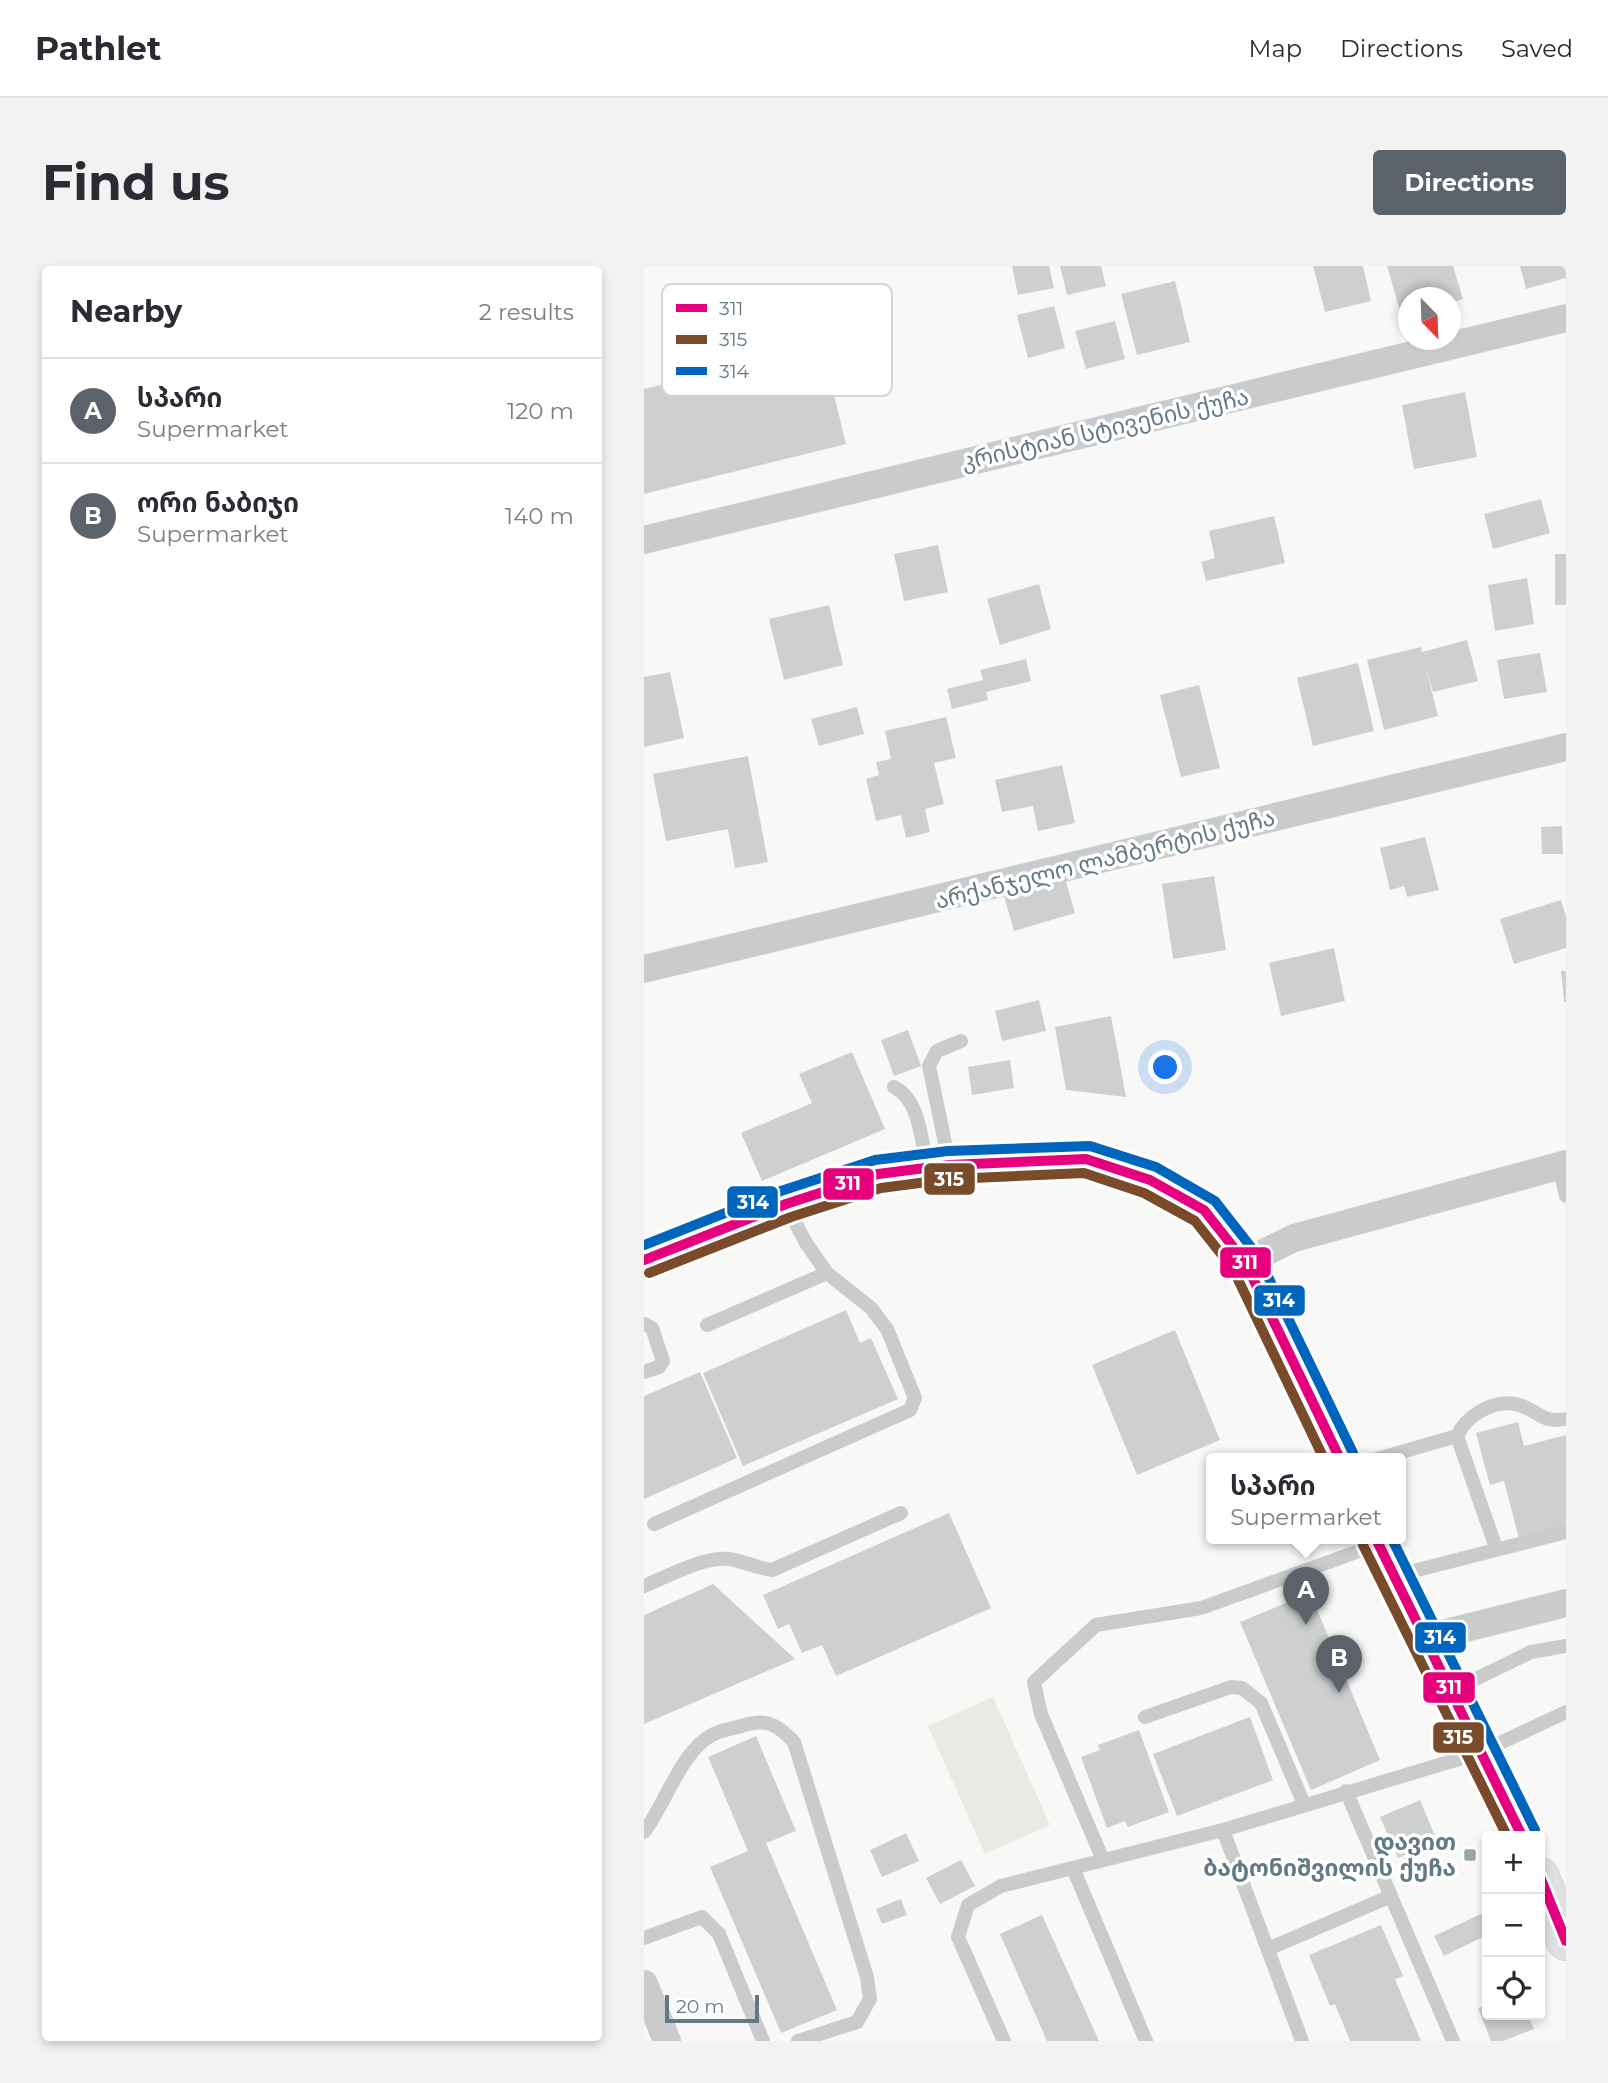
<!DOCTYPE html>
<meta charset="utf-8">
<style>
:root{--surface:#fff;--page:#f2f2f3;--text:#2b2b33;--muted:#7c7c81;--line:#e1e1e2;--accent:#5b6269}
body{margin:0;font-family:Montserrat,"Noto Sans Georgian",sans-serif;background:var(--page);color:var(--text)}
.controls{position:absolute;right:21px;bottom:21px;display:grid;overflow:hidden;border-radius:7px;box-shadow:0 4px 10px #0003}
.controls button{width:63px;height:63px;display:grid;place-items:center;padding:0;border:0;border-bottom:2px solid var(--line);background:var(--surface);color:var(--text);font:35px sans-serif}
.compass{position:absolute;left:754px;top:21px;width:63px;height:63px;border-radius:50%;background:var(--surface);box-shadow:0 4px 10px #0003;rotate:157deg}
.scale{position:absolute;left:21px;bottom:18px;width:94px;box-sizing:border-box;padding-left:7px;border:4px solid #627a83;border-top:0;font-size:19px;line-height:24px;white-space:nowrap;color:#627a83;-webkit-text-stroke:5px #fff;paint-order:stroke}
.you{position:absolute;left:522px;top:802px;width:24px;height:24px;margin:-18px;border:5px solid #fff;border-radius:50%;background:#1a73e8;box-shadow:0 0 0 10px #1a73e833}
.badge{display:grid;place-items:center;width:46px;height:46px;border-radius:50%;background:var(--accent);color:#fff;font-size:23px;font-weight:700}
.pin{position:absolute;translate:-50% -58px;filter:drop-shadow(0 2px 4px #0008)}
.pin::after{content:'';position:absolute;top:37px;width:24px;height:21px;background:inherit;clip-path:polygon(0 0,100% 0,50% 100%)}
.popup{position:absolute;left:562px;top:1187px;width:200px;height:91px;box-sizing:border-box;display:grid;place-content:center;border-radius:7px;background:var(--surface);filter:drop-shadow(0 2px 5px #0005);font-size:23px;white-space:nowrap;color:var(--muted)}
.popup b{font-size:26px;color:var(--text)}
.popup::after{content:'';position:absolute;left:50%;top:100%;margin-left:-14px;border:14px solid transparent;border-top-color:var(--surface)}
.list{margin:0;padding:0;list-style:none}
h2{display:flex;justify-content:space-between;align-items:center;height:91px;margin:0;padding:0 28px;font-size:30px}
h2 small{font-size:23px;font-weight:400;color:var(--muted)}
.list li{display:grid;grid-template-columns:46px 1fr auto;gap:21px;align-items:center;box-sizing:border-box;height:105px;padding:0 28px;border-top:2px solid var(--line)}
.list b{display:block;font-size:26px;white-space:nowrap}
.list p{margin:0;font-size:23px;white-space:nowrap;color:var(--muted)}
.list em{font-size:23px;font-style:normal;color:var(--muted)}
.icon{flex:none;width:38px;height:38px;fill:none;stroke:currentColor;stroke-width:2;stroke-linecap:round;stroke-linejoin:round}
.map{position:relative;flex:none;width:922px;height:1775px;overflow:hidden;border-radius:7px}
header{display:flex;align-items:center;gap:42px;box-sizing:border-box;height:98px;padding:0 35px;background:var(--surface);border-bottom:2px solid var(--line)}
header strong{font-size:33px}
nav{display:flex;gap:38px;margin-inline-start:auto;font-size:24px}
.intro{display:flex;align-items:center;justify-content:space-between;box-sizing:border-box;height:168px;padding:0 42px}
h1{margin:0;font-size:49px}
.button{padding:18px 32px;border-radius:7px;background:var(--accent);color:#fff;font-size:24px;font-weight:700}
main{display:flex;gap:42px;padding:0 42px}
aside{flex:1;background:var(--surface);border-radius:7px;box-shadow:0 4px 10px #0003}
.map>svg:first-child{display:block}
.pitch{fill:#e8eae4}
.building{fill:#ced0d0}
.lines{fill:none;stroke-linecap:round;stroke-linejoin:round}
.secondary-casing{stroke:#d3d5d5;stroke-width:40}
.lane{stroke:#cacccc;stroke-width:14}
.street{stroke:#cacccc;stroke-width:28}
.secondary{stroke:#dfe0e0;stroke-width:38}
.bus-1-casing{stroke:#fff;stroke-width:16}
.bus-2-casing{stroke:#fff;stroke-width:16}
.bus-3-casing{stroke:#fff;stroke-width:16}
.bus-1{stroke:#e5007d;stroke-width:10}
.bus-2{stroke:#7a4b2a;stroke-width:10}
.bus-3{stroke:#0065bd;stroke-width:10}
.poi-dot{fill:#96a6ac;stroke:#fff;stroke-width:2.5}
.labels{text-anchor:middle;dominant-baseline:central;stroke-width:7;stroke-linejoin:round;paint-order:stroke}
.street-label{font-size:23px;fill:#627a83;stroke:#fff}
.poi-label{font-size:23px;font-weight:bold;fill:#627a83;stroke:#fff;text-anchor:end}
.key{fill:#fff;stroke:#d0d7da;stroke-width:2}
.key-label{font-size:19px;fill:#627a83}
.line-badge{stroke:#fff;stroke-width:2.5}
.badge-label{font-size:19px;text-anchor:middle;font-weight:bold;fill:#fff}
</style>
<header>
<strong>Pathlet</strong>
<nav><a>Map</a><a>Directions</a><a>Saved</a></nav>
</header>
<div class="intro"><h1>Find us</h1><a class="button">Directions</a></div>
<main>
<aside>
<h2>Nearby<small>2 results</small></h2>
<ul class="list">
<li><span class="badge">A</span><div><b>სპარი</b><p>Supermarket</p></div><em>120 m</em></li>
<li><span class="badge">B</span><div><b>ორი ნაბიჯი</b><p>Supermarket</p></div><em>140 m</em></li>
</ul>
</aside>
<div class="map">
<svg width="922" height="1775" viewBox="0 0 922 1775">
<rect width="100%" height="100%" fill="#f8f8f7"/>
<path class="pitch" d="M349 1431 406 1559 341 1588 284 1460Z"/>
<path class="building" d="M368 0H405L410 22 374 29Z
M416 0H457L462 20 423 29Z
M669 0H719L727 35 681 46Z
M743 0H809L819 33 806 37V32H764V50L758 52Z
M876 0H922V12L882 23Z
M531 15 546 76 493 89 477 28Z
M410 40 421 82 384 92 373 49Z
M471 55 481 93 442 103 431 65Z
M178 80 202 178 0 228V123Z
M821 126 833 191 770 203 758 139Z
M897 233 906 267 849 283 840 248Z
M630 250 641 297 562 315 557 296 571 292 565 265Z
M294 279 304 326 260 335 250 288Z
M911 288H922V339H911Z
M883 312 890 358 851 365 844 319Z
M395 318 407 363 356 379 343 333Z
M185 339 199 399 140 414 125 353Z
M823 374 834 415 789 426 781 398 794 450 740 464 723 394 777 381 778 386Z
M896 387 903 426 860 433 853 394Z
M382 393 387 415 342 426 344 434 308 443 303 423 339 414 336 404Z
M714 397 730 465 669 480 653 412Z
M26 406 40 472 0 481V411Z
M555 419 576 502 537 511 516 429Z
M213 441 220 468 175 480 167 453Z
M302 451 312 492 290 497 300 538 281 543 286 566 262 572 257 549 232 555 222 513 235 509 232 496 247 493 241 465Z
M104 490 124 596 91 602 84 563 22 575 9 508Z
M418 499 431 557 394 565 389 540 358 546 351 514Z
M918 560 919 588H898L897 561Z
M781 571 795 624 763 631 760 620 746 624 736 582Z
M570 610 582 684 529 693 518 618Z
M421 612 431 647 370 665 360 630Z
M917 634 922 650V682L870 698 856 653Z
M690 682 701 735 637 750 625 697Z
M917 705H922V736H920Z
M395 734 402 765 358 775 351 745Z
M467 750 482 831 422 824 411 761Z
M264 764 277 800 250 810 237 774Z
M208 786 241 863 118 915 97 867 168 837 155 808Z
M366 794 370 822 328 829 324 801Z
M202 1044 216 1077 227 1072 254 1133 99 1200 59 1107Z
M531 1064 576 1174 493 1209 448 1099Z
M56 1106 93 1192 0 1233V1130Z
M874 1156 880 1180 922 1169V1260L875 1272 860 1215 846 1219 832 1167Z
M305 1247 347 1342 192 1410 178 1379 158 1387 145 1358 134 1363 119 1329Z
M69 1318 151 1393 0 1458V1349Z
M666 1327 736 1494 667 1524 596 1356Z
M606 1451 629 1514 533 1550 509 1488Z
M495 1464 525 1546 484 1561 481 1555 463 1562 437 1491 456 1484 454 1479Z
M112 1470 152 1565 122 1577 193 1744 137 1767 66 1601 104 1585 64 1491Z
M776 1534 793 1575 754 1592 736 1551Z
M262 1567 275 1595 238 1611 226 1584Z
M317 1594 331 1620 296 1638 282 1612Z
M257 1633 263 1649 238 1658 232 1643Z
M839 1647 843 1656V1669L800 1690 790 1670Z
M398 1649 455 1775H403L356 1668Z
M737 1659 759 1710 751 1713 777 1775H706L691 1738 686 1740 665 1689Z
M843 1739V1749H884L890 1763 859 1775H847L834 1742Z"/>
<g class="lines">
<defs>
<path id="secondary" d="M0 994 142 938 234 908 305 899 442 893 506 914 560 944 601 996 696 1193
M732 1273 878 1570
M896 1611 922 1675"/>
</defs>
<use href="#secondary" class="secondary-casing"/>
<path class="lane" d="M250 821C276 834 277 874 283 900
M305 896 285 800 293 785 317 775
M915 900 922 930
M0 1058 8 1062 19 1095 15 1101 0 1106
M63 1059 183 1007
M813 1170C822 1150 848 1134 871 1138 893 1142 896 1158 922 1153
M733 1193 813 1170 852 1282
M10 1258 266 1144 271 1132 243 1063 227 1042 183 1007 162 977 142 939
M754 1309 922 1266
M0 1320C25 1310 57 1291 85 1293 99 1295 113 1302 128 1304L257 1247
M807 1425 887 1386 922 1380
M501 1451 587 1421 598 1422 617 1437 660 1538
M702 1525 809 1775
M579 1564 658 1775
M0 1566C21 1539 37 1485 68 1469 75 1465 85 1463 94 1461 121 1452 131 1456 150 1476L223 1711 226 1733 213 1756 154 1775
M459 1594 397 1448 390 1416 452 1359 557 1342 732 1279
M429 1602 502 1775
M0 1672 58 1651 75 1668 119 1775
M624 1683 747 1630
M360 1775 314 1671 324 1639 357 1620 579 1564 835 1487 922 1446"/>
<path class="street" d="M0 274 922 52
M0 703 922 481
M601 996 650 972 922 898
M778 1373 922 1337
M0 1718 23 1775"/>
<use href="#secondary" class="secondary"/>
<defs>
<path id="bus-1" d="M0 994 142 938 234 908 305 899 442 893 506 914 560 944 601 996 696 1193
M732 1273 878 1570
M896 1611 922 1675"/>
<path id="bus-2" d="M5 1007 147 951 237 922 306 913 440 907 500 927 551 955 589 1003 680 1193
M719 1279 863 1570"/>
<path id="bus-3" d="M0 979 137 925 231 894 304 885 446 880 512 901 571 935 614 990 709 1187
M748 1273 891 1564"/>
</defs>
<use href="#bus-1" class="bus-1-casing"/>
<use href="#bus-2" class="bus-2-casing"/>
<use href="#bus-3" class="bus-3-casing"/>
<use href="#bus-1" class="bus-1"/>
<use href="#bus-2" class="bus-2"/>
<use href="#bus-3" class="bus-3"/>
</g>
<rect class="poi-dot" x="819" y="1582" width="14" height="14" rx="3.5"/>
<g class="labels">
<g class="street-label">
<text transform="translate(461 163) rotate(-13)">კრისტიან სტივენის ქუჩა</text>
<text transform="translate(461 593) rotate(-14)">არქანჯელო ლამბერტის ქუჩა</text>
</g>
<g class="poi-label">
<text x="812" y="1576">დავით<tspan x="812" dy="26">ბატონიშვილის ქუჩა</tspan></text>
</g>
</g>
<rect x="18" y="18" width="230" height="112" rx="10" class="key"/>
<rect x="32" y="38" width="31" height="8" fill="#e5007d"/>
<rect x="32" y="69" width="31" height="9" fill="#7a4b2a"/>
<rect x="32" y="101" width="31" height="8" fill="#0065bd"/>
<g class="key-label">
<text x="75" y="49">311</text>
<text x="75" y="80">315</text>
<text x="75" y="112">314</text>
</g>
<g class="line-badge">
<rect x="279" y="896" width="53" height="34" rx="7" fill="#7a4b2a"/>
<rect x="178" y="901" width="53" height="34" rx="7" fill="#e5007d"/>
<rect x="82" y="919" width="53" height="34" rx="7" fill="#0065bd"/>
<rect x="575" y="980" width="53" height="33" rx="7" fill="#e5007d"/>
<rect x="609" y="1018" width="53" height="33" rx="7" fill="#0065bd"/>
<rect x="770" y="1355" width="53" height="33" rx="7" fill="#0065bd"/>
<rect x="778" y="1405" width="54" height="33" rx="7" fill="#e5007d"/>
<rect x="788" y="1455" width="53" height="33" rx="7" fill="#7a4b2a"/>
</g>
<g class="badge-label">
<text x="305" y="920">315</text>
<text x="204" y="924">311</text>
<text x="109" y="943">314</text>
<text x="601" y="1003">311</text>
<text x="635" y="1041">314</text>
<text x="796" y="1378">314</text>
<text x="805" y="1428">311</text>
<text x="814" y="1478">315</text>
</g>
</svg>
<div class="controls">
<button>+</button>
<button>−</button>
<button><svg class="icon" aria-label="locate" viewBox="0 0 24 24"><circle cx="12" cy="12" r="6"/><path d="M12 2v4M12 18v4M2 12h4M18 12h4"/></svg></button>
</div>
<svg class="compass" viewBox="-18 -18 36 36"><path d="M0-13l5 13h-10z" fill="#e53935"/><path d="M0 13l5-13h-10z" fill="#7c7c81"/></svg>
<div class="scale">20 m</div>
<div class="you"></div>
<div class="pin badge" style="left:662px;top:1359px">A</div>
<div class="popup"><b>სპარი</b>Supermarket</div>
<div class="pin badge" style="left:695px;top:1427px">B</div>
</div>
</main>
